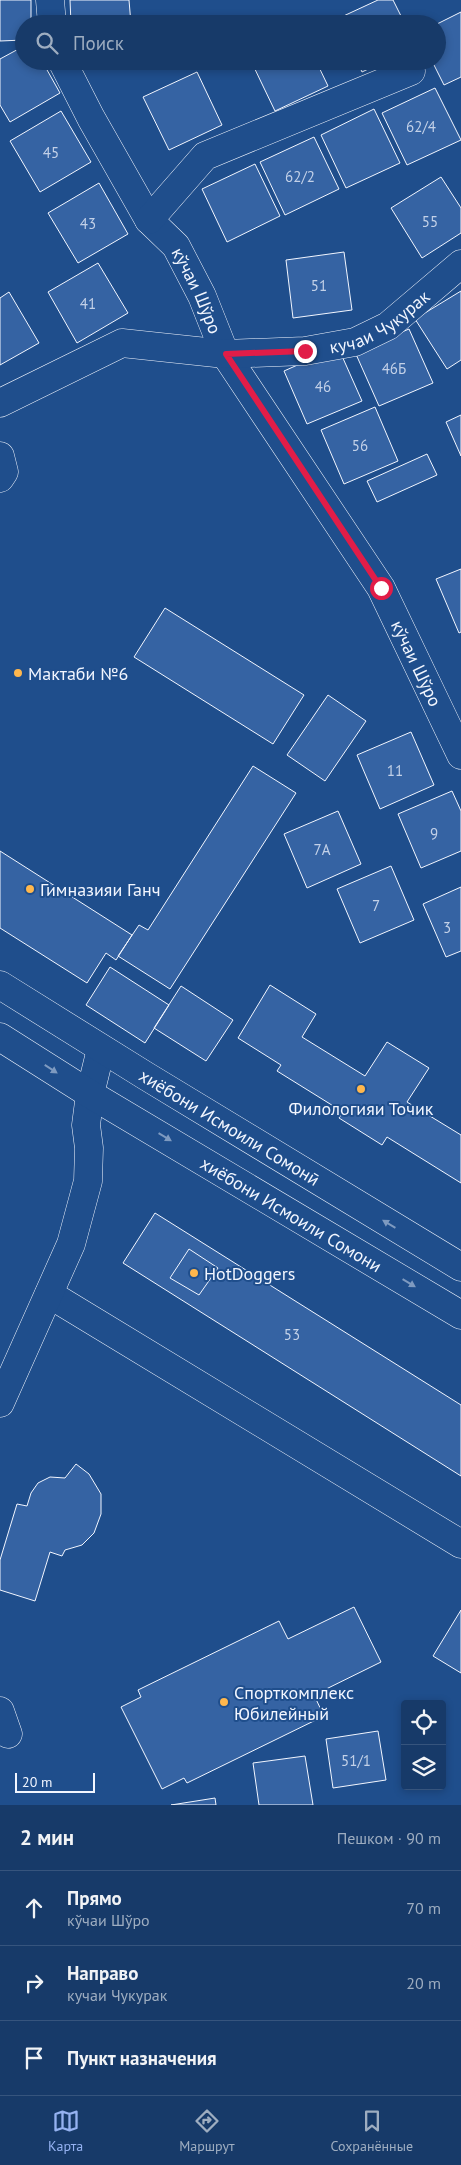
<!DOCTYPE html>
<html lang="ru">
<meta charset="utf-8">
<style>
:root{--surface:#173a69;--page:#20416f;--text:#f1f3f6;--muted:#9eadc0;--line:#36547d;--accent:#95b2f1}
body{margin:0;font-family:"PT Sans",sans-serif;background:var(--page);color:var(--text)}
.controls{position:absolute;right:15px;bottom:15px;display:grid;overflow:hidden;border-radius:5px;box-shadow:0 2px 8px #0003}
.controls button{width:45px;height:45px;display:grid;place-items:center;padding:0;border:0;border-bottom:1px solid var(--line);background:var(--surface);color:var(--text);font:25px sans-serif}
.scale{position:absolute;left:15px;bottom:12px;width:80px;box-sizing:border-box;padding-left:5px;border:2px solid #f2f6ff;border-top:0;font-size:14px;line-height:18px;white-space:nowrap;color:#f2f6ff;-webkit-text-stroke:4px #1f4e8c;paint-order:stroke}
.stop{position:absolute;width:15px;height:15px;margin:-11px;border:4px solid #e11d48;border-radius:50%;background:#fff}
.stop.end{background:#e11d48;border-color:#fff;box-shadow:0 1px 5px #0008}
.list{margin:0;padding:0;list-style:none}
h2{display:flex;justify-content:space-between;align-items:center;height:65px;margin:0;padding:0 20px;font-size:21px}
h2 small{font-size:16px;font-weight:400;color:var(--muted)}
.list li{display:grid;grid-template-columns:32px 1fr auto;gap:15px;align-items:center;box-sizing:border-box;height:75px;padding:0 20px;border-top:1px solid var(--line)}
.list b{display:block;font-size:19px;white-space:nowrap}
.list p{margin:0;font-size:16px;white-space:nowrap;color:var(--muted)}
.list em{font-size:16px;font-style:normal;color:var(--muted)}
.icon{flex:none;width:28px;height:28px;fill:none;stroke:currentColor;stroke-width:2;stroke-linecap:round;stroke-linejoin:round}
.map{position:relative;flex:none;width:461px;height:1805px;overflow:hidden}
.search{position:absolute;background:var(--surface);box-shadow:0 2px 8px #0003;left:15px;right:15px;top:15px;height:55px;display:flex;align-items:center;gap:12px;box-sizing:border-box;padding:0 18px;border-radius:28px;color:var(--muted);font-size:19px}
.sheet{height:290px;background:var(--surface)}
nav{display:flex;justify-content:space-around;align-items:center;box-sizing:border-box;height:70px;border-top:1px solid var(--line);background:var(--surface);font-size:14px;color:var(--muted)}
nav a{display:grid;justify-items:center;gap:2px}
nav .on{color:var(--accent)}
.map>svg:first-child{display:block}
.building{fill:#3563a3;stroke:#f2f6ff}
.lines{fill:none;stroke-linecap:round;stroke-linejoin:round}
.minor-casing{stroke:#f2f6ff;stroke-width:29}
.major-casing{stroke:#f2f6ff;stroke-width:29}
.minor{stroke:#1f4e8c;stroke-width:28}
.major{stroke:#1f4e8c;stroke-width:28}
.oneway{fill:#7e9ac0}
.route{stroke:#e11d48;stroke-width:6}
.poi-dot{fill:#ffb74d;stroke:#1f4e8c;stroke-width:2}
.labels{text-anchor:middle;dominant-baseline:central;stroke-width:4;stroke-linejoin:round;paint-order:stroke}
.number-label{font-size:15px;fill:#c3d1e8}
.street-label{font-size:18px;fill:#f2f6ff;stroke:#1f4e8c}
.poi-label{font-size:18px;fill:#f2f6ff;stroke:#1f4e8c;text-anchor:start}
</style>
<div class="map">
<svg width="461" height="1805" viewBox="0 0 461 1805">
<rect width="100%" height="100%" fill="#1f4e8c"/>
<path class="building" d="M0 0H31V24H24V40L0 41Z
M70 0H129L131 24H71Z
M378 0H393L405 24H339L337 19Z
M461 12V77L444 85 432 61H437V24Z
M24 46V61H42L60 93 10 122 0 105V59Z
M251 61H316L328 86 275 111Z
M357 61H385L362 72Z
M197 72 222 125 169 150 143 97Z
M435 88 461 140 407 165 382 113Z
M374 109 400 163 346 188 321 135Z
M61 111 91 162 40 192 10 141Z
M314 137 339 189 285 215 260 162Z
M255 164 280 216 227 242 202 189Z
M441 177 461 208V233L422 258 391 208Z
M99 183 128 234 78 263 48 213Z
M344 252 352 310 293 318 286 260Z
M98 263 128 313 77 343 48 292Z
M461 291V360L447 369 415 319Z
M9 292 39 343 0 365V298Z
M409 329 433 383 379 406 355 352Z
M338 347 362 401 307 424 284 371Z
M375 407 398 461 344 484 321 430Z
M461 415V456L446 422Z
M427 454 437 475 377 502 367 481Z
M461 569V632L459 633 436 579Z
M165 608 304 695 273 744 134 657Z
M328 695 366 721 325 781 287 755Z
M411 732 434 785 380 809 357 755Z
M253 766 296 793 170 989 118 956 139 925 148 930Z
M452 791 461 811V851L421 868 398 814Z
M338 811 361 864 307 888 284 834Z
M0 851 132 935 116 960 106 953 87 983 0 928Z
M391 866 414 920 360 943 337 889Z
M461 887V951L446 957 423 904Z
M110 967 169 1005 145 1043 86 1005Z
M270 985 316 1014 302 1037 365 1076 387 1042 429 1068 407 1102 461 1135V1183L387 1137 382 1145 339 1118 343 1112 277 1071 281 1065 238 1038Z
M181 986 233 1020 206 1061 154 1028Z
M155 1213 461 1405V1476L123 1263Z
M189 1249 218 1268 199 1295 170 1278Z
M76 1464 89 1474 101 1494V1514L94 1533 82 1545 65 1550 62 1556 50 1552 35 1601 0 1590V1560L17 1504 27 1506 31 1493 38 1483 50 1477 65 1478Z
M354 1607 381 1662 314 1695 324 1716 187 1783 184 1778 162 1789 121 1707 141 1697 138 1690 279 1621 288 1639Z
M461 1610V1673L433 1656Z
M378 1731 386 1780 333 1788 326 1739Z
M305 1756 313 1805H259L253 1763Z
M215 1798 216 1805H171Z"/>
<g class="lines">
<defs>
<g id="minor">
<path d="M50 0 52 24"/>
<path id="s1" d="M62 61 91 118 149 220 176 246 202 296 225 354 381 588 461 755"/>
<path d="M149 220 205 156 411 71"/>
<path id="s2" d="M0 403 122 343 225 354 305 351 355 342 388 326 461 264"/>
<path d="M0 456 4 472 0 478"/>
<path d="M49 1294 461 1544"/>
<path d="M0 1403 71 1244 88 1181 89 1148 86 1125 90 1094 101 1049"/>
<path d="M0 1711 8 1734"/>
</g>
<g id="major">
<path id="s3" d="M0 985 146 1076 461 1267"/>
<path id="s4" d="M0 1037 90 1094 461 1315"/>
</g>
</defs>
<use href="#minor" class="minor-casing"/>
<use href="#major" class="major-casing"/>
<use href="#minor" class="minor"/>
<use href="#major" class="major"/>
</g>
<defs><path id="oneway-solid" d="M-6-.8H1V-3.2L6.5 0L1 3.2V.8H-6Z" transform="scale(1.25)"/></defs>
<g class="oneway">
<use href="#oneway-solid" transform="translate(51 1069) rotate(33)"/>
<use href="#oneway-solid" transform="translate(165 1137) rotate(31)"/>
<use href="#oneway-solid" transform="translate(389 1224) rotate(-149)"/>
<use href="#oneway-solid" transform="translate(409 1283) rotate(31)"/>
</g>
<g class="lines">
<path class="route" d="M305 351 226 354 381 588"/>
</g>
<g class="poi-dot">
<circle cx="18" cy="673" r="5"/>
<circle cx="30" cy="889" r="5"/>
<circle cx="361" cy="1089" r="5"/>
<circle cx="194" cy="1273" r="5"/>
<circle cx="224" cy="1702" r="5"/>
</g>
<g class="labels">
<g class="number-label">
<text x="421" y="126">62/4</text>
<text x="51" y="152">45</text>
<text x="300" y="176">62/2</text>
<text x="430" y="221">55</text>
<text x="88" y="223">43</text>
<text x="319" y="285">51</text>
<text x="88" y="303">41</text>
<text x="394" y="368">46Б</text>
<text x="323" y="386">46</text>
<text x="360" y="445">56</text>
<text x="395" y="770">11</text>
<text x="434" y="833">9</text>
<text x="322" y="849">7А</text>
<text x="376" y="905">7</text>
<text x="447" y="927">3</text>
<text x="292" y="1334">53</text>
<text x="356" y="1760">51/1</text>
</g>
<g class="street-label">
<text stroke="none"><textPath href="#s1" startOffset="268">кўчаи Шўро</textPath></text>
<text stroke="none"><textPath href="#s2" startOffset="401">кучаи Чукурак</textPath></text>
<text stroke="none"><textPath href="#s1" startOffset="702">кўчаи Шўро</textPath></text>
<text stroke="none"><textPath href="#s3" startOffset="270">хиёбони Исмоили Сомонӣ</textPath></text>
<text stroke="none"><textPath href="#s4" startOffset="341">хиёбони Исмоили Сомони</textPath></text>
</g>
<g class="poi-label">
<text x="28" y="673">Мактаби №6</text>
<text x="40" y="889">Гимназияи Ганч</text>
<text x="361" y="1108" text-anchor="middle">Филологияи Точик</text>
<text x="204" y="1273">HotDoggers</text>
<text x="234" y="1692">Спорткомплекс<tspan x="234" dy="21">Юбилейный</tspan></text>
</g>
</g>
</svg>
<div class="controls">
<button><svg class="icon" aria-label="locate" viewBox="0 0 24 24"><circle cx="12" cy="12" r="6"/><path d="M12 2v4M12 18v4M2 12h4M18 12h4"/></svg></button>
<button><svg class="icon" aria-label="layers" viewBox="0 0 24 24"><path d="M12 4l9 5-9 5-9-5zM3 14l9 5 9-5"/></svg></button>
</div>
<div class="scale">20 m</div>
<div class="stop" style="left:381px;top:588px"></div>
<div class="stop end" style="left:305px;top:351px"></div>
<div class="search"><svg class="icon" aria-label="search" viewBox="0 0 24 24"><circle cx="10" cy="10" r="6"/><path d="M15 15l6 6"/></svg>Поиск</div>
</div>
<section class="sheet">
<h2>2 мин<small>Пешком · 90 m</small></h2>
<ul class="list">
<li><svg class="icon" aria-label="ahead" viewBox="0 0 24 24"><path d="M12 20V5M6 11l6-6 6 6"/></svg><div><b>Прямо</b><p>кўчаи Шўро</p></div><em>70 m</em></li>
<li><svg class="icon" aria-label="right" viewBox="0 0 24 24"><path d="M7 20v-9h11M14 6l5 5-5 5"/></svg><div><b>Направо</b><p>кучаи Чукурак</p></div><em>20 m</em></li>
<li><svg class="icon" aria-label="arrive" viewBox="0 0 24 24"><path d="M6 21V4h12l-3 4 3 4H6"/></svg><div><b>Пункт назначения</b></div></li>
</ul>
</section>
<nav>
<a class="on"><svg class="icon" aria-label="map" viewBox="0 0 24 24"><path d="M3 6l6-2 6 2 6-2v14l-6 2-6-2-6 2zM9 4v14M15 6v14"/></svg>Карта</a>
<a><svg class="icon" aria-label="directions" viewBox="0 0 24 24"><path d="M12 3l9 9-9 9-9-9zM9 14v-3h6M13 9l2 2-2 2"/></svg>Маршрут</a>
<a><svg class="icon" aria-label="saved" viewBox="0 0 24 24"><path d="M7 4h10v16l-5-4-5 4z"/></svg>Сохранённые</a>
</nav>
